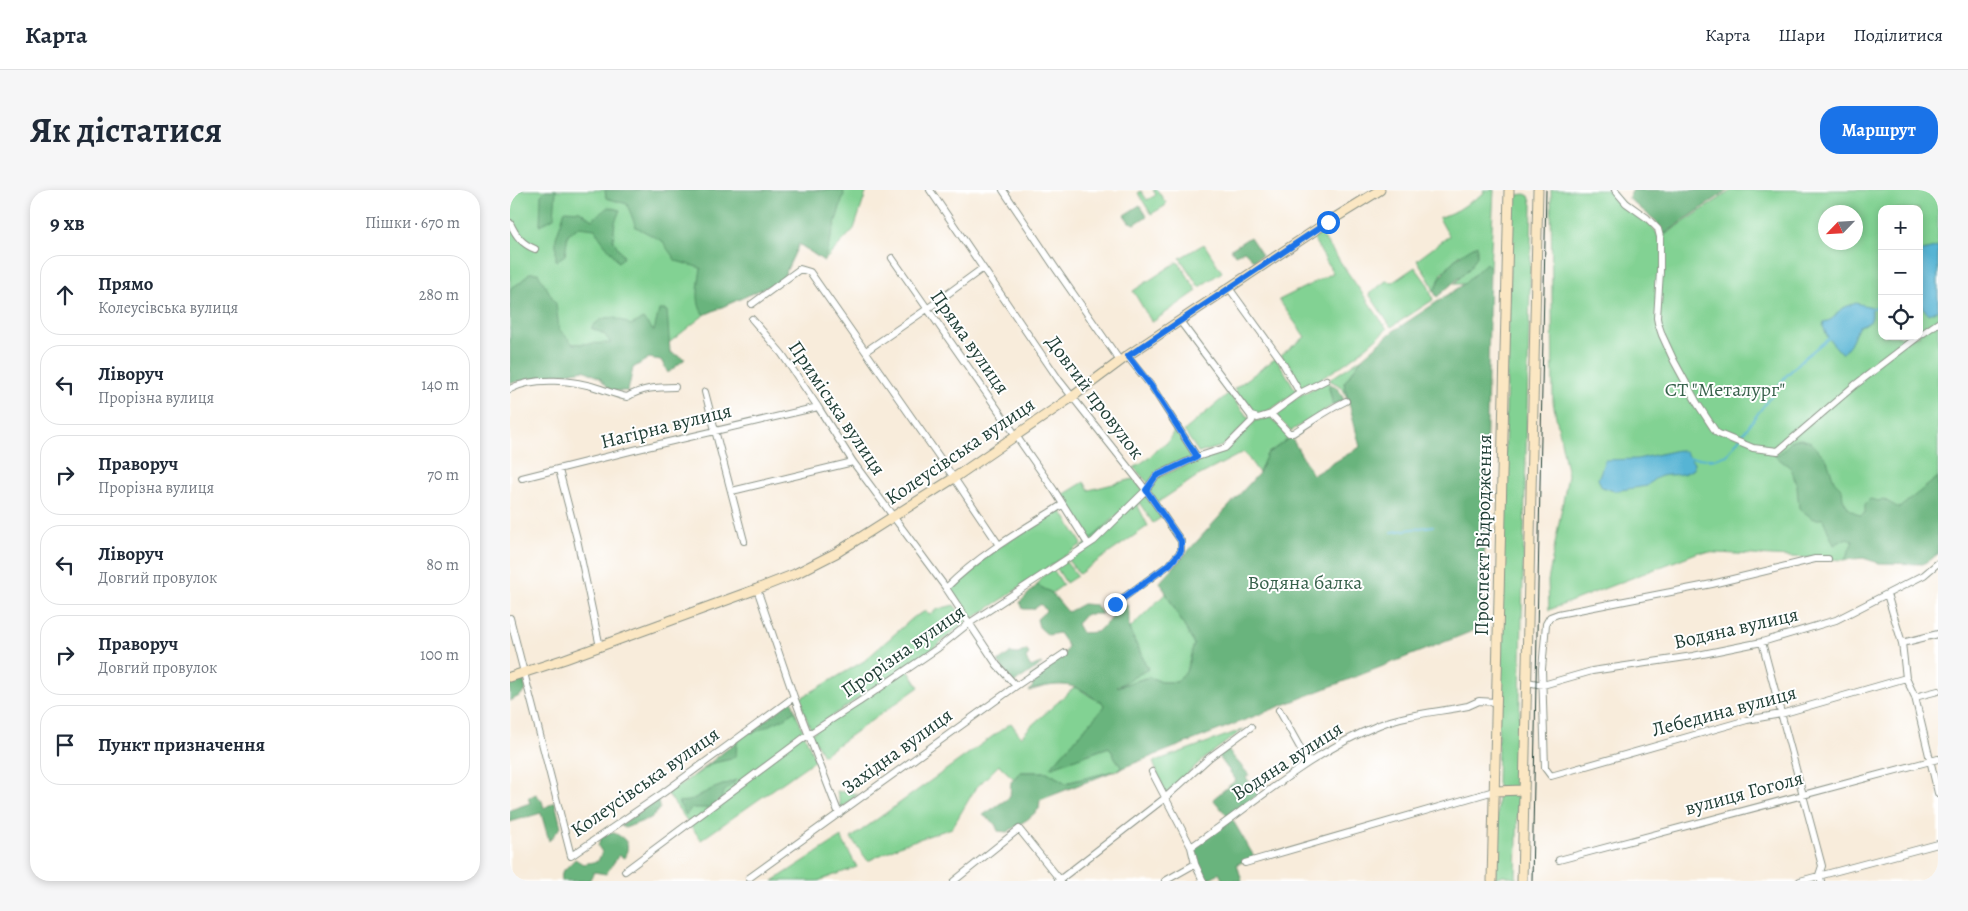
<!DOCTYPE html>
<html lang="uk">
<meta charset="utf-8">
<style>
:root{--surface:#fff;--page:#f6f6f7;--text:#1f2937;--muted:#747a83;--line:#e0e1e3;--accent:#1a73e8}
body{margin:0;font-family:Alegreya,serif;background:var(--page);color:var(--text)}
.controls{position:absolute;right:15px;top:15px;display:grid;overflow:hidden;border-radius:10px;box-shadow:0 2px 8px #0003}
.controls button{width:45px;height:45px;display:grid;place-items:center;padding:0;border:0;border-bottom:1px solid var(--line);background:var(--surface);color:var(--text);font:25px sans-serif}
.compass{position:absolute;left:1308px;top:15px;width:45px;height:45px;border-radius:50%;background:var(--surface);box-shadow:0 2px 8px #0003;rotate:245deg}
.stop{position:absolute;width:15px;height:15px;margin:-11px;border:4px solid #1a73e8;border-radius:50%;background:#fff}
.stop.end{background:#1a73e8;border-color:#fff;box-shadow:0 1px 5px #0008}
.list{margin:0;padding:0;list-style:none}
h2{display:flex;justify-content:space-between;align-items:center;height:65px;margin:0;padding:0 20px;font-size:21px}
h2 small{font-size:16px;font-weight:400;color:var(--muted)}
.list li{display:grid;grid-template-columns:32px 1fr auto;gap:15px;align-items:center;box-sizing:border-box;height:80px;margin:0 10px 10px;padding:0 10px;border:1px solid var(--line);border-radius:20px}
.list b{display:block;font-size:19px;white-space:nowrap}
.list p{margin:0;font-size:16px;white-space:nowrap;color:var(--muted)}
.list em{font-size:16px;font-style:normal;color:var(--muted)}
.icon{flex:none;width:28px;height:28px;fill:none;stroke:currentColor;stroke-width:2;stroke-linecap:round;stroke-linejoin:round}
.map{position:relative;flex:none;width:1428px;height:691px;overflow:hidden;border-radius:20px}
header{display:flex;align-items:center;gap:30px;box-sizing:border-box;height:70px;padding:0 25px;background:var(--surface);border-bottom:1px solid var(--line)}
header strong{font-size:24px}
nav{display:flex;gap:28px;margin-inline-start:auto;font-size:18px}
.intro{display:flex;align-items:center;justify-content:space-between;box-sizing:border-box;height:120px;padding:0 30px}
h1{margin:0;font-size:35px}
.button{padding:12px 22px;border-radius:20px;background:var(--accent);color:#fff;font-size:18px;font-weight:700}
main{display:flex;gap:30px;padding:0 30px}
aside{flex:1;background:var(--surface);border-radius:20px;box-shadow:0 2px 8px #0003}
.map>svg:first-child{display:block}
.green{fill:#82d293;stroke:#508864;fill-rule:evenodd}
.forest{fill:#69b47d;stroke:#447858}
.water{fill:#56b4d4;stroke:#3a7884}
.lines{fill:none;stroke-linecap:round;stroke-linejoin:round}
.stream{stroke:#56b4d4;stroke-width:2}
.street-casing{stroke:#8c9488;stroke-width:8}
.secondary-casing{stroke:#8c9488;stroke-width:11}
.street{stroke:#fff;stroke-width:6}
.secondary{stroke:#fbe7c3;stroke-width:9}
.tram{stroke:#1f3d34;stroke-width:1}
.route{stroke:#1a73e8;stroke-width:6}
.labels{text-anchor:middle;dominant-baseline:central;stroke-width:4;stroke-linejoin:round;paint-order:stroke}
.street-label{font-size:20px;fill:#1f3d34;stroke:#fff}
.park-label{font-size:20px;fill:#38624c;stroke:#fff}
</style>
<header>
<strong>Карта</strong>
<nav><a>Карта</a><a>Шари</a><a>Поділитися</a></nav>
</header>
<div class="intro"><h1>Як дістатися</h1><a class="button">Маршрут</a></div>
<main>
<aside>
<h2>9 хв<small>Пішки · 670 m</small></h2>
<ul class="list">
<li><svg class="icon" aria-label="ahead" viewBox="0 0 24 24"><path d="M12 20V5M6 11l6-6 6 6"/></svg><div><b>Прямо</b><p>Колеусівська вулиця</p></div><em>280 m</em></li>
<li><svg class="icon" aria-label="left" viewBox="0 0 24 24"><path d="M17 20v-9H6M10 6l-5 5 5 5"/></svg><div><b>Ліворуч</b><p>Прорізна вулиця</p></div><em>140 m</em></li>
<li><svg class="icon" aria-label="right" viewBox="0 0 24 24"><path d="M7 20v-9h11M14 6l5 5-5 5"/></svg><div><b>Праворуч</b><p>Прорізна вулиця</p></div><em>70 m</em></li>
<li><svg class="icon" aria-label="left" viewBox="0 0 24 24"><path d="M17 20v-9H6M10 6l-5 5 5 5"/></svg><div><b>Ліворуч</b><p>Довгий провулок</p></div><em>80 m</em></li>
<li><svg class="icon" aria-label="right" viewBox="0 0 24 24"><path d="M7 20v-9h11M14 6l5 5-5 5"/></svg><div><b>Праворуч</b><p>Довгий провулок</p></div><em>100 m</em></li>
<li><svg class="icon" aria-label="arrive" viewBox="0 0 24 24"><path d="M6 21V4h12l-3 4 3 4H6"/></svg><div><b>Пункт призначення</b></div></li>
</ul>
</aside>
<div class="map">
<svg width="1428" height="691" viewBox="0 0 1428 691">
<rect width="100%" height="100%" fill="#fff"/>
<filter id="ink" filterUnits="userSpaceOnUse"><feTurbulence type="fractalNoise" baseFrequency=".02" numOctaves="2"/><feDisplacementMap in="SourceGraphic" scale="10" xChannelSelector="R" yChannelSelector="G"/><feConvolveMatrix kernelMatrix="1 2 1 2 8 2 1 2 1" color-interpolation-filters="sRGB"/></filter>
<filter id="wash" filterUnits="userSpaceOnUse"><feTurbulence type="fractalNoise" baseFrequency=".0096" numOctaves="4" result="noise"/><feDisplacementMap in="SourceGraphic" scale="20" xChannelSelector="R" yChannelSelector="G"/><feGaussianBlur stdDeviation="1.12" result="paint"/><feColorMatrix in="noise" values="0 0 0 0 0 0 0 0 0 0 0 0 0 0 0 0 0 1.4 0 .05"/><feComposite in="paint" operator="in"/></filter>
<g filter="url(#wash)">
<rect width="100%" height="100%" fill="#f8ecdb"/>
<path class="green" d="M0 0H357L344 39 314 71 289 54 272 90 194 125 155 156 0 153Z
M643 0H647L656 13 655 16 641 24 628 3 631 1 637 10 646 5Z
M973 0H984L980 77 976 74 954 94H944L959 79 950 64 932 83 924 102 921 93 907 70 939 46 929 28 948 20 974 3Z
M1041 0H1102C1115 19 1139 27 1150 48L1222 0H1428V321L1408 334 1335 370 1189 362 1039 420 1038 391 1058 285 1043 212ZM1372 19H1409V146H1372ZM1316 22H1346V52H1316Z
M1015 4 1019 6 1022 15 1008 594 1006 597 989 599 987 593 1001 10 1007 5Z
M811 44 877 139C851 163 823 184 791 199L771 165 795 147 769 110 823 83 803 48Z
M694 54 712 82 689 97 670 68Z
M667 72 670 74 687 101 644 131H641L623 101Z
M905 77 918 95 923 110 881 137 859 104 876 91 883 92Z
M766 168 787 202 755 223 749 226 741 224 724 199Z
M852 168 834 193 839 213 832 197 819 190Z
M816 192 820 194 819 198 823 215 781 241 764 224 789 206Z
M719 203 740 230 713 256 689 263 674 241Z
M760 227 781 247 757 264 749 283 734 262 686 287 647 313 639 300 648 288 684 271 716 260 745 231Z
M664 237 685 267 666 274 639 294 624 278 641 266 647 259 657 253 664 241Z
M623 289 634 300 578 352 553 305 574 292 579 300Z
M637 304 652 327 643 333 628 311Z
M626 312 638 336 569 384 557 369Z
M550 319 572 354 496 407 460 430 441 400C468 365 512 343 550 319Z
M555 371 567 386 556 393 546 377Z
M543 379 553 395 542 403 527 395 533 386Z
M656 403 684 454 676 482 667 492H652L639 487 605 497 638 479 619 439Z
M444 415 457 431 425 457 301 540 289 509 354 471 404 427 416 421 419 425 428 419Z
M398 480 409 497 313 565 301 544Z
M565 497C575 501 581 509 591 511L595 516 541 577 599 557 612 579 556 593 537 582H510L504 589 489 575 465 599 442 638 394 654 358 671 341 648 501 533 511 547 522 535Z
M285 521 305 570 191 650 157 603 203 573 221 569C223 563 224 554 228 550 243 535 268 533 285 521Z
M734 539 692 570 656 604 643 572Z
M327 601 348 604 331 619Z
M1003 603 1007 606 1008 609 1006 689 994 685 985 688 988 606Z
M331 647 347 677 308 691H263Z"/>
<path class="forest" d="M36 0H46L44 28 30 35 31 5Z
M95 0H333L334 4 314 71 289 54 272 90 194 125C184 113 189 93 191 78L166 71 152 51 126 37 117 14 96 8Z
M1123 0H1218L1153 45 1146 31 1118 8Z
M630 15 637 26 625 34 619 32 614 25Z
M98 17 110 20 105 32 103 50 114 67 108 72C101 60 91 52 85 39L69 37 58 44 55 65 46 71V48L55 20 70 21 82 30Z
M740 47 752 65 744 71 734 61 725 65 721 59Z
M967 55V66L959 79 927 107 924 102C934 78 944 67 967 55Z
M976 73 980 77 973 437 530 610 529 619 518 629 497 642 488 641 485 634 473 625 500 607 501 592 510 582H537L556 593 612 579 599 557 540 578 595 516 591 511C583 509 581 505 574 501 555 491 538 495 519 501L523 496 519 488 555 463 558 456 549 443 538 445 529 437 527 429 536 421 531 414 524 419H513L510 412 527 395 542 403 558 422 573 414 586 415 592 424H576L567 434 572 443 587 442 617 414 619 422V439L638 479 607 497 639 487 652 492H667L676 482 684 454 650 392 749 283 757 264 781 247 803 285 850 257 834 193 852 168 882 142 954 94Z
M19 83H28L46 114 49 139 63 154 101 153 94 144 81 138C95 123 103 126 121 135L133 129 144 141 149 120H157L160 162 175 169 158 183 151 170 139 168 123 178 118 201H101L90 188 74 180 0 193V99L12 91Z
M820 194 828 198 834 210 823 215 819 198Z
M1291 249 1301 252 1317 270 1324 291 1332 299 1333 309 1339 319 1351 326 1355 323V314L1360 309 1369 311 1373 309 1389 318 1428 287V364L1413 374 1369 373 1353 368 1335 370 1343 351 1337 348 1324 355 1313 329H1303L1289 318 1287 297 1281 278 1261 263 1269 264 1283 250Z
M516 460 519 463 516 469 521 477 528 474H532L504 493 488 472 500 463 508 464Z
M13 485 16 500 11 505 0 511V489Z
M282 510 285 521 273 529 243 543 240 542Z
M227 551 226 565 221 569 203 573 185 585Z
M716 558 739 585 736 587 748 605 718 627 703 609 726 590 707 564Z
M226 590 213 603 210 613 199 618H181L176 625 168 612 179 611 202 599Z
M26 604 32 611 34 618 45 612 51 637 39 651 31 623 0 632V620L20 613 18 608Z
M147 610 150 618 141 628 115 638 110 635Z
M722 629 745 668 727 674 732 691H713L709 683 695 691 687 673 683 657Z
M102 642C115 648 122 653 114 668L109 665 96 684 84 682 79 691H51L52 682 65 669 73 674 88 671 92 662 88 656 92 645Z"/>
<path class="water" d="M1428 57V120L1418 124 1409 113V62Z
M1346 113 1362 117V127L1360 132 1349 136 1340 154 1332 164 1318 148 1313 136 1314 132C1323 130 1324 127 1330 120 1333 117 1341 115 1346 113Z
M1168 260 1175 262 1184 273 1183 279C1167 291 1153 277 1137 296L1104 301 1092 297 1088 289 1095 270 1127 269Z"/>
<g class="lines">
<path class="stream" d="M1361 118 1372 117
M1178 268 1205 269 1217 265 1275 187 1294 168 1319 148
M882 342 923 336"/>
</g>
</g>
<g filter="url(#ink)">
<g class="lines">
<defs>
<path id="street" d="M420 0 549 190 636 300 671 351V361L660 374 602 416
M493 0 546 79 610 171
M1105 0 1116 13 1137 28 1148 39 1150 47V82L1147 128 1148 133 1152 145 1164 171 1187 213 1206 242 1209 244 1243 258 1268 261 1345 195 1409 146
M0 33C6 46 12 54 25 59
M382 68 544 300 578 354
M719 98 771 170 790 203
M242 114 290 79 300 82 444 288 489 355
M242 129 272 164 308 217 343 272 436 398 487 475 506 496
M670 131 741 226
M1409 146 1428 133
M356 161 417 119 473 78
M617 166 642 197 687 267
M0 199C24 186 65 190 91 199 100 202 107 205 117 207 132 198 147 197 165 197
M195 202 234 351
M761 224 779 243H783C801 232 817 220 836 211
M49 280 67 349 90 457
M12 288 124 260 308 217
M222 301 343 272
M1318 369H1305L1202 394 1048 424 1040 427 1036 434 1032 479 1035 578 1041 586 1237 530 1271 524 1396 488
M436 398C470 364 512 340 552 315
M247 399 284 507 329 624
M1377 404 1392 453 1396 488 1405 507 1428 603
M0 428 61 666 153 603 284 507
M1252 452 1312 676 1309 685 1311 691
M1392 453 1428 444
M1017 492 1033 495 1082 481 1183 466 1252 452 1326 430 1414 385 1428 373
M1405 507 1428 501
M769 520 798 572
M642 582 681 657 685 674 693 691
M681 657C743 615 798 564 869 535 896 524 929 522 958 516L969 511 986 512
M1049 670 1428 569
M735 673 984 601
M115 681 299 544 349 512 428 458 458 434 584 351 636 300 646 286 687 267 715 258 742 231 741 226 748 228 761 224 790 203 816 190
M239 688 506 496 555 463
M444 691 509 639 551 691
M548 691 655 608 700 567 741 537
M655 691 685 674
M1290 691 1428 654"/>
<path id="secondary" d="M0 487 55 469 247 399 285 384 326 363 444 288 562 207 617 166 810 37 870 0
M984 601 1014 600
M982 691 999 0
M1012 691 1028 0"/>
</defs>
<use href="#street" class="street-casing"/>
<use href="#secondary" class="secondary-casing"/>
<use href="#street" class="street"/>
<use href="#secondary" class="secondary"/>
<path class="tram" d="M1022 691 1036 0"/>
</g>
</g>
<g class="lines" filter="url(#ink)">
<path class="route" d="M605 414 660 374 671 361V351L636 300 646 286 687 267 642 197 618 166 818 32"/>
</g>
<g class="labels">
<g class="street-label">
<text transform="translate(460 152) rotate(55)">Пряма вулиця</text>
<text transform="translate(585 207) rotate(53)">Довгий провулок</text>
<text transform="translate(327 218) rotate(56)">Приміська вулиця</text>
<text transform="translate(156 236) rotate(-14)">Нагірна вулиця</text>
<text transform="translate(450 261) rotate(-34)">Колеусівська вулиця</text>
<text transform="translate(973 345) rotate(-89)">Проспект Відродження</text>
<text transform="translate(1226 438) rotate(-13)">Водяна вулиця</text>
<text transform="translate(393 461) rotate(-35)">Прорізна вулиця</text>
<text transform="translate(1214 521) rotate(-15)">Лебедина вулиця</text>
<text transform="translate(387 561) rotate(-36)">Західна вулиця</text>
<text transform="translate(777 571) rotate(-33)">Водяна вулиця</text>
<text transform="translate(135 592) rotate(-35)">Колеусівська вулиця</text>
<text transform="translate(1234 603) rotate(-15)">вулиця Гоголя</text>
</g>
<g class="park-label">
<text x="1215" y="199">СТ "Металург"</text>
<text x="795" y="392">Водяна балка</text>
</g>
</g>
</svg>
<div class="controls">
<button>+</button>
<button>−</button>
<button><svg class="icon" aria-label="locate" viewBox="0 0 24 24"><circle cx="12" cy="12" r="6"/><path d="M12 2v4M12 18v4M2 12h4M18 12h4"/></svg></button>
</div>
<svg class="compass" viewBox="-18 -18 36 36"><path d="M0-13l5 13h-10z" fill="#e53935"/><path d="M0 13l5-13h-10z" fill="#747a83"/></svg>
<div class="stop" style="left:818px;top:32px"></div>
<div class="stop end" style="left:605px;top:414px"></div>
</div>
</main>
